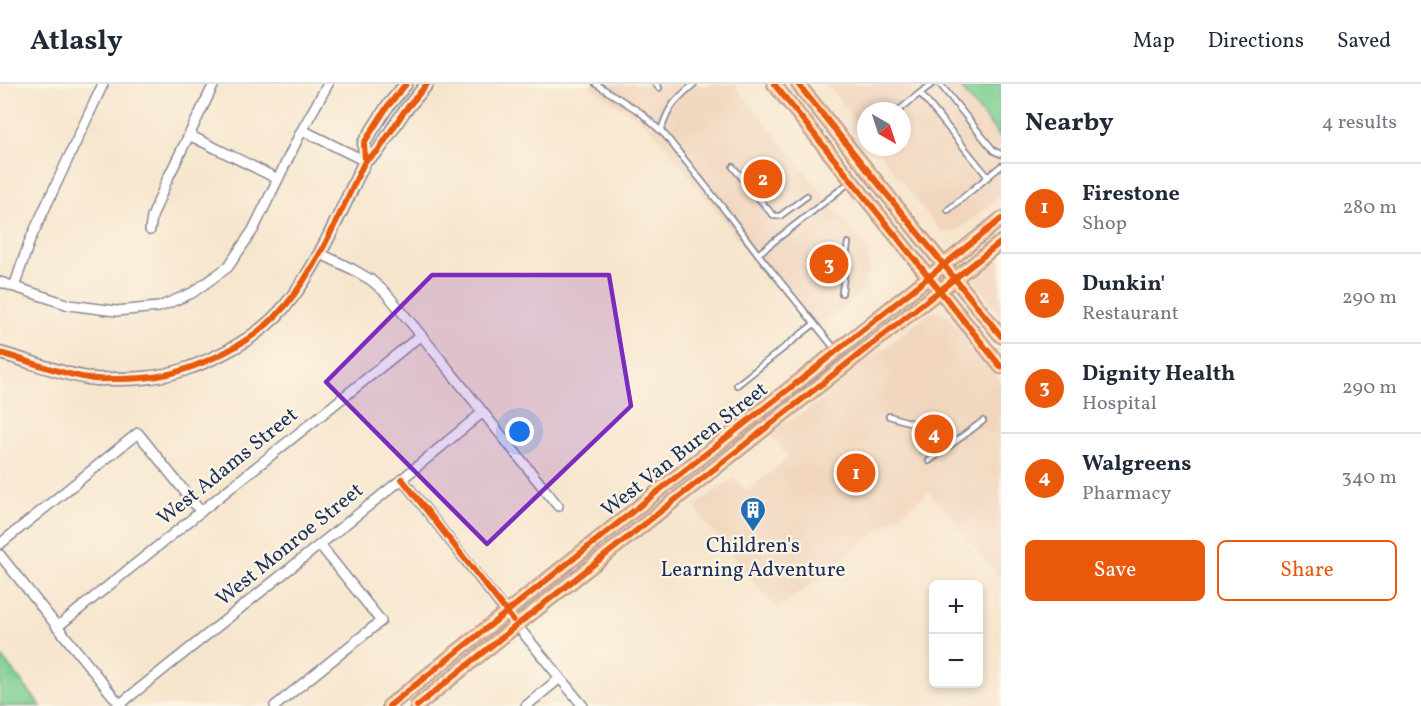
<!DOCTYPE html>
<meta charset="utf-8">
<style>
:root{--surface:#fff;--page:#f6f6f7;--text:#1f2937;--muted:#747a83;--line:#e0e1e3;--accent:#ea580c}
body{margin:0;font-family:Vollkorn,serif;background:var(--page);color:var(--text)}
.controls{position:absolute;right:18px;bottom:18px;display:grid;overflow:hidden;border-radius:9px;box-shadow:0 3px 9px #0003}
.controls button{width:54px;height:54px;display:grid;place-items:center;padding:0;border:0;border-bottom:2px solid var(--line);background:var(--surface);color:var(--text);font:30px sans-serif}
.compass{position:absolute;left:857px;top:18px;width:54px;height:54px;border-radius:50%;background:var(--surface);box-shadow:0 3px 9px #0003;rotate:141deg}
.you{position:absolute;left:520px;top:348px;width:21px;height:21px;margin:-15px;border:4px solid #fff;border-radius:50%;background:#1a73e8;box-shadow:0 0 0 9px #1a73e833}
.badge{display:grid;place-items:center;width:39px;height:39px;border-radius:50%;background:var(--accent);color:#fff;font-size:20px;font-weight:700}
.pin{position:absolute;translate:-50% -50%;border:3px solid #fff;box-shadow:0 2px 6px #0006}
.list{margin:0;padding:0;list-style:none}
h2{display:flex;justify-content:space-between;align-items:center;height:78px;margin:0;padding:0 24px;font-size:26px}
h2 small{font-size:20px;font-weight:400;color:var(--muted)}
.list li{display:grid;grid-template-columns:39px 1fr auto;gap:18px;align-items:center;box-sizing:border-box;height:90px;padding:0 24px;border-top:2px solid var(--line)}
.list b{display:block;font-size:22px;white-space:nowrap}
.list p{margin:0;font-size:20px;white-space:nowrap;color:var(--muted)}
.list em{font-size:20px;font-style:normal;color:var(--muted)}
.actions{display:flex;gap:12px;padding:18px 24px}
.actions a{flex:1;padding:14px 0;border:2px solid var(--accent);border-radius:9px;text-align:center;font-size:21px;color:var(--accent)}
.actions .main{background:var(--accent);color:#fff}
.map{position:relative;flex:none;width:1001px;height:622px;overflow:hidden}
header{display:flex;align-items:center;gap:36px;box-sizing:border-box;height:84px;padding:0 30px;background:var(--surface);border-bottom:2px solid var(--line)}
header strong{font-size:28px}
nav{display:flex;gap:33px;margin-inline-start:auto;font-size:21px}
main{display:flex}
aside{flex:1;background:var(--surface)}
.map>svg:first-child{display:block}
.built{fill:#f1d5bd}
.green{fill:#7ccf91;stroke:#4c7f78;stroke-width:1.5}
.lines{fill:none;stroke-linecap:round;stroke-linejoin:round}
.lane-casing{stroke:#898a96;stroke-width:8}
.street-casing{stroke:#898a96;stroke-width:12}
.secondary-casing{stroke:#898a96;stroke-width:15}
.primary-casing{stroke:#898a96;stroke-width:16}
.lane{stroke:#fff;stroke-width:4.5}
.street{stroke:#fff;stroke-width:9}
.secondary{stroke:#fde4d1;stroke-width:12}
.primary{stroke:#fbbb8c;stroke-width:14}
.cycleway-casing{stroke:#fcf5e5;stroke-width:10}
.cycleway{stroke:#e8590c;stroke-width:6}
.marked{fill:#7b2cbf;fill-opacity:0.2;stroke:#7b2cbf;stroke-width:4.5;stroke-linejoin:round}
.labels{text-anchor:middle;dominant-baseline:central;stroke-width:4.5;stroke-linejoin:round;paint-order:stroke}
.street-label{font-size:21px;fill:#1b2f5e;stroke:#fcf5e5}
.poi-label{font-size:21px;fill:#1b2f5e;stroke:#fcf5e5}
</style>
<header>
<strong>Atlasly</strong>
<nav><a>Map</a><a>Directions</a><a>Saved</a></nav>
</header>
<main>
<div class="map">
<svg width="1001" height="622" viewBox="0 0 1001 622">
<rect width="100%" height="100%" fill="#fcf5e5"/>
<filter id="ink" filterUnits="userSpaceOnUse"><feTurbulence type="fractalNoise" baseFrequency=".0167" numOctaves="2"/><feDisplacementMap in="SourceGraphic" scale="12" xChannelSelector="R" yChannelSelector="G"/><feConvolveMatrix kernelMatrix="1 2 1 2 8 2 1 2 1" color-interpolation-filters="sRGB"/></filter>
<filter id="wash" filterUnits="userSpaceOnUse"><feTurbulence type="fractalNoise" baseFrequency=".008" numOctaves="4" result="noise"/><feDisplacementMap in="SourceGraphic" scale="24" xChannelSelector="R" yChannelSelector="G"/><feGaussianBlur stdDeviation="1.35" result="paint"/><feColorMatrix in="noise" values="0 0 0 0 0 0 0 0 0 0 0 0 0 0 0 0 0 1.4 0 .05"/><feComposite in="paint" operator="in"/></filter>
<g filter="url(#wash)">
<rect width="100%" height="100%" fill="#f7e6ce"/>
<path class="built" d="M586 0H734L871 169 866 174 869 180V189L864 197 869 203 814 247 755 177 696 100 658 53 644 39Z
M827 0H958L1001 54V112L955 148H941L875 63H902V27H866V51Z
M1001 170V232L977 202 975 196V191L982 180Z
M936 227H941L948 231 1001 297V495L929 408 777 526 716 451 694 423 734 393 746 407 789 374 772 352 781 340 802 330 832 307 850 286 883 265 930 229Z"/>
<path class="green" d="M958 0H1001V54Z
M0 571 41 622H0Z"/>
</g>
<g filter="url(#ink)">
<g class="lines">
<defs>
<path id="lane" d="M596 0 640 28 665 51 727 129 758 170 835 265
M656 0 659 4
M932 0 920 9 988 93
M940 0 994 67 1001 70
M898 27 920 9
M661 47C668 23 675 16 694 0
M733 83 771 129 775 132H780L807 112
M948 126 1001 82
M758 170 850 98
M846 174 848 159
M842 209 845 182
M737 301 814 240
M889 332 912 339 938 370
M929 377 983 337"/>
<path id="street" d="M302 46 365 77
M189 51 278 95
M150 146 152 133 167 96 214 0
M319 169 352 185 371 196 386 209 421 251 558 422
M0 198 69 221 116 227 159 223 192 209 228 183 253 146 302 46 328 0
M14 203 30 156 103 0
M402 395 506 528 583 622
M0 460 138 349 201 428
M0 471 121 622
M57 543 421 251
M119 621 402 395 483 328
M275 622 381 537 320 461
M526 622 560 594"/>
<path id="secondary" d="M365 77 364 59 387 23 406 0
M0 269C29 277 58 289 88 294 95 296 103 295 111 295 135 295 159 294 183 286 221 273 260 252 286 221 319 181 342 124 365 77L378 67 403 29 427 0"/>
<path id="primary" d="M774 0 1001 283
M798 0 1001 252
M389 622 657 408 808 290 1001 135
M417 622 517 541 1001 158"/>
</defs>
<use href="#lane" class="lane-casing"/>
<use href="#street" class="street-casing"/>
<use href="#secondary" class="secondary-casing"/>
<use href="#primary" class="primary-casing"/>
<use href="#lane" class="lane"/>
<use href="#street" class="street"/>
<use href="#secondary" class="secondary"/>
<use href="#primary" class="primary"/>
<defs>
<path id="cycleway" d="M774 0 1001 283
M798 0 1001 252
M365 77 364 59 387 23 406 0
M0 269C29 277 58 289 88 294 95 296 103 295 111 295 135 295 159 294 183 286 221 273 260 252 286 221 319 181 342 124 365 77L378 67 403 29 427 0
M402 395 513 536
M389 622 657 408 808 290 1001 135
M417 622 517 541 1001 158"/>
</defs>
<use href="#cycleway" class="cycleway-casing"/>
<use href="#cycleway" class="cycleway"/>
</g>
</g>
<path class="marked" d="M432 191H609L631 322 487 460 326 298Z"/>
<defs>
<symbol id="building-pin" viewBox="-11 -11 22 30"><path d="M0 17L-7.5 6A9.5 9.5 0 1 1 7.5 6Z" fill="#1f6fb2" stroke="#fcf5e5"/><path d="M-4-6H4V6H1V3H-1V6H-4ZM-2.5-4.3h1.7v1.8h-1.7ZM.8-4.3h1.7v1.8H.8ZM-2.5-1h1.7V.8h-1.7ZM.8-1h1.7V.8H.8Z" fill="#fff"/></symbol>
</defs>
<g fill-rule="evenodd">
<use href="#building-pin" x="738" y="411" width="30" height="40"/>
</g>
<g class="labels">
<g class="street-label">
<text transform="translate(685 366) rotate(-38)">West Van Buren Street</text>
<text transform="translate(228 383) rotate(-39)">West Adams Street</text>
<text transform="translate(290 461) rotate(-39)">West Monroe Street</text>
</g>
<g class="poi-label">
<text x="753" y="462">Children's<tspan x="753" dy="24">Learning Adventure</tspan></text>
</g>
</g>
</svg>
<div class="controls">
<button>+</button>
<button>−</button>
</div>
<svg class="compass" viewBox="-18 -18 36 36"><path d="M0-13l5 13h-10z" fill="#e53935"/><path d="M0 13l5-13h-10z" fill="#747a83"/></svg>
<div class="you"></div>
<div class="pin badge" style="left:856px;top:389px">1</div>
<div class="pin badge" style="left:763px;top:95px">2</div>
<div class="pin badge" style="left:829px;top:180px">3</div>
<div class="pin badge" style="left:934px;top:350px">4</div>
</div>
<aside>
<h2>Nearby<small>4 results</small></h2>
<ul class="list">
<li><span class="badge">1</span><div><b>Firestone</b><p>Shop</p></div><em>280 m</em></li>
<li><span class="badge">2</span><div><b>Dunkin'</b><p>Restaurant</p></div><em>290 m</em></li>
<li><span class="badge">3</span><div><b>Dignity Health</b><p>Hospital</p></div><em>290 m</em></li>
<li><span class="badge">4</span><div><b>Walgreens</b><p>Pharmacy</p></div><em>340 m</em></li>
</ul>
<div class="actions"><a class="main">Save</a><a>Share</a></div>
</aside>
</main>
